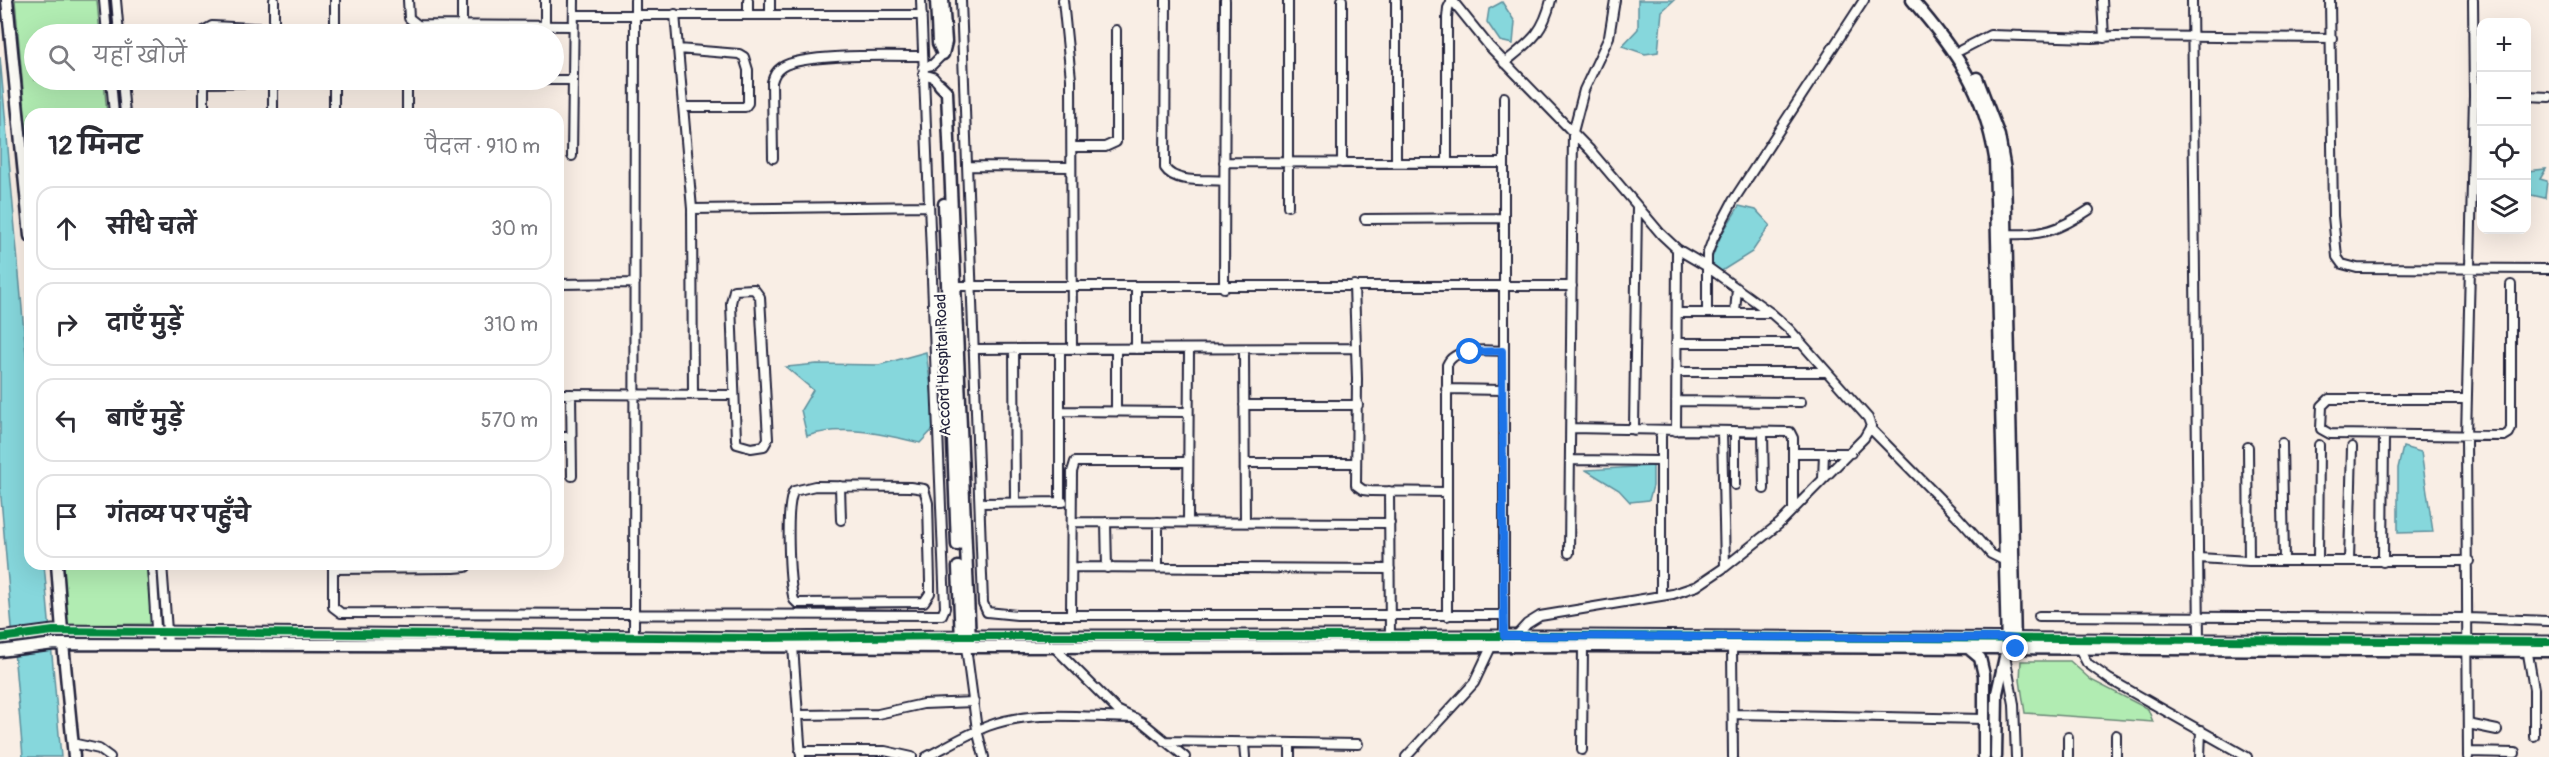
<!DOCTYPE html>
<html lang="hi">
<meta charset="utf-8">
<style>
:root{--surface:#fff;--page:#f2f2f3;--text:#2b2b33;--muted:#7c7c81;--line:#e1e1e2}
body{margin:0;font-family:Pangolin,"Playpen Sans Deva",sans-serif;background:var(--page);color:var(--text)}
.controls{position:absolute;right:18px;top:18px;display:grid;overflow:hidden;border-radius:12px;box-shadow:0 6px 24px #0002}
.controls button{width:54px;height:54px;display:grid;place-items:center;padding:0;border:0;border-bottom:2px solid var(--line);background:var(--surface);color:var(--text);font:30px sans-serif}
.stop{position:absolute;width:18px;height:18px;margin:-14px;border:4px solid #1a73e8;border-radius:50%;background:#fff}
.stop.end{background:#1a73e8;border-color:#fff;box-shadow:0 2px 6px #0008}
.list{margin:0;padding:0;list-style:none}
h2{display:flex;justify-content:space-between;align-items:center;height:78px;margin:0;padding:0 24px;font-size:26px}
h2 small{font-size:20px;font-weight:400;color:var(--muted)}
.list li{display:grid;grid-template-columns:39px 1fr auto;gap:18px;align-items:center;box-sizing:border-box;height:84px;margin:0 12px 12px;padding:0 12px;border:2px solid var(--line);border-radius:18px}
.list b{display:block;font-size:22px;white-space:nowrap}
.list em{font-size:20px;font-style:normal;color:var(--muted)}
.icon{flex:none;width:33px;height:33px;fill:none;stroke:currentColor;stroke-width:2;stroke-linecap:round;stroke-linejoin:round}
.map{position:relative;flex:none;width:2549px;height:757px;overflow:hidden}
.search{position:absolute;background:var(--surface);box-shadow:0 6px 24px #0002;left:24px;top:24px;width:540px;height:66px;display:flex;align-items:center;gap:15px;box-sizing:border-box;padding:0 21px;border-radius:33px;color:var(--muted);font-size:22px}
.panel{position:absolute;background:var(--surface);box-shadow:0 6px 24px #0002;left:24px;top:108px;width:540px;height:462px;border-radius:18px}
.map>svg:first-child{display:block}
.green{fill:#b1ecb2;stroke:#6a8776;stroke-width:1.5}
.water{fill:#86d7dc;stroke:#5e8f9c;stroke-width:1.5}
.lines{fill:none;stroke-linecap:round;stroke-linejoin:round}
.street-casing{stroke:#22223b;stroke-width:12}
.secondary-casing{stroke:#22223b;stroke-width:15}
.street{stroke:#fdfcf7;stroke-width:8}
.secondary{stroke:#fdfcf7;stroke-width:10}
.cycleway-casing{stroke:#fdfcf7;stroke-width:11}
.cycleway{stroke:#00873e;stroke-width:8}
.route{stroke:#1a73e8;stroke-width:8}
.labels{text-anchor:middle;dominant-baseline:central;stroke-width:4.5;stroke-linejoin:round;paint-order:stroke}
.street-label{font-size:16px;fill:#22223b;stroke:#fdfcf7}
</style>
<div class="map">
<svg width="2549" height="757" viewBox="0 0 2549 757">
<rect width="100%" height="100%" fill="#f9eee5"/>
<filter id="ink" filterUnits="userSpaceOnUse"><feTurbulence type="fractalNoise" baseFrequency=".0167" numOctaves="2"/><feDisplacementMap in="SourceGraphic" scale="12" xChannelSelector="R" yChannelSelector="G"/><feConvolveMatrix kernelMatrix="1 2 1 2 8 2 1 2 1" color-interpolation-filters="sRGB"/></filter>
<g filter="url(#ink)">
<path class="green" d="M15 0H97L100 34H34V80H104L107 114H30V168Z
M63 564H146L152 624 68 625Z
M2021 661H2070L2091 680 2148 709 2153 722 2025 713 2020 680Z"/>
<path class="water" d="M1638 0H1674L1662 11 1658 52 1645 54 1622 46 1638 29Z
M1502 2 1515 22 1513 44 1500 41 1487 22 1489 9Z
M0 57 30 400V564H44L61 757H23L0 486Z
M2546 169 2540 179 2547 181 2545 198 2531 195V189L2527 187V171Z
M1739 206 1756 210 1770 225 1752 252 1720 272 1710 263 1721 235Z
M926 352 936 426 920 443C883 434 844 424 807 436L801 410 813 390 786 367 817 364 879 365Z
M2403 447 2421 452 2433 532 2398 533V468Z
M1653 466V486L1649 500 1630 502 1619 490 1586 470Z"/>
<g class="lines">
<defs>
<path id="street" d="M104 0 107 34
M116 0 119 34
M408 0 409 18 418 25 573 26
M748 0V15
M770 0V14
M961 0 983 603 987 612 1017 615H1503
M1063 0 1071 79 1072 349
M1166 0 1165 168C1175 184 1207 179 1224 181
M1342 0V163
M1396 0V162
M1452 0 1489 46 1590 150 1661 234 1677 249 1706 266 1771 313 1789 329 1868 418 1871 426 1864 438 1779 524 1725 567 1697 586 1673 594 1540 616 1527 624 1516 636
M2102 0 2104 38
M2192 0 2199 639
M2330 0 2333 216 2337 257 2342 264 2357 268 2549 269
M675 14 692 209 693 394
M574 15H922
M462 24V0
M545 25V0
M204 34 205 30 212 26 274 29
M274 34V0
M335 34V0
M678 49 739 54 744 57 748 70V103L745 107H683
M1961 50 1990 35 2093 38 2114 36 2332 38
M1504 63C1530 42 1543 34 1551 0
M923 67 932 65 943 54
M923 74 933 77 940 85
M111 80 114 114
M122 80 125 114
M204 80V114
M273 80V114
M537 80H573
M204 83 273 82
M2526 96 2549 97
M334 114V80
M407 114V86L417 80
M1072 147H1105L1116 142V30
M572 156 574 0
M773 158 772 82C774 75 776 71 782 67 803 53 895 56 923 56
M1224 162 1504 163
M1447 162V18L1448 8 1452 0
M967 166 1071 167
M1288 206V0
M692 209 929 206
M1365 219 1504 218
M2006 234C2042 236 2059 230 2089 210
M558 284 635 283
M1354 285 1357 379 1356 485 1363 490 1371 491 1446 492
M955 286H1572
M1136 287V349
M1224 288 1225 0
M754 289 760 297 768 439 764 446 751 448 737 444 736 439 731 303 734 290Z
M1677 313H1771
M1707 313V255L1713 239 1733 201 1864 0
M1735 313 1737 288
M1676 343H1800
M973 349 1356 348
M1014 349 1015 502
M1244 349 1245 522
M1676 372H1826
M1446 389 1503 390
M558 394 733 395
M571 394 572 476
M2467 399H2329L2322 406 2321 429 2330 434 2504 436 2509 433 2511 428V285
M1676 401 1801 402
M1244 405H1358
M1060 411 1188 412
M1116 411V349
M1571 428 1790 432 1793 438V510
M1871 429 1956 515 1991 554 2005 561
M1634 430 1637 206
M1676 431 1677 249
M1722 432 1725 567
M1763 432 1764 489
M558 437H571
M2282 443 2284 561
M2248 447 2249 561
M1794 453H1851
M1571 460 1660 461
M1245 463H1356
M1823 479 1824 453
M1735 485V432
M815 486 910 487 924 489 928 503 930 582V593L924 602 797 603 794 600C789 582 785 504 794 491Z
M840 486 841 520
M1389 491 1390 636
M1060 502V349
M980 503 1063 502
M1072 522 1390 523
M1106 522 1107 568
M1158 522V568
M1188 522 1189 349
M1569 553 1573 132 1584 90 1609 37 1615 0
M2199 558 2249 561H2469
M2318 561 2319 445
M2349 561 2352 447
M2383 562 2384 435
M152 564 157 644
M162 564 168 644
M333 564V607L341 613 942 615 945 608 921 0
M1072 567 1390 569
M333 569 454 568 466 567 468 564
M1661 596V430
M1071 614 1072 472 1075 462H1188
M1447 616V365C1454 347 1486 350 1502 351
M2039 616 2468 618 2549 621
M1504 636V97
M634 640 635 0
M793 646 801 757
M966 647 977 730 984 757
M1054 647 1117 710 1142 722 1185 757
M1732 647 1733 757
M2079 648 2087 663 2109 679 2247 757
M2527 648 2534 689V736
M2006 661 2014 704 2016 757
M1733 714 1984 719
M799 715 878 714 923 704 974 702
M2468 724 2497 730
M2116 735V757
M2068 737V757
M1164 741 1358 744
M72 743 99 749 110 757
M1244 743 1245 757
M1290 743V757
M1582 750 1583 646
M800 751H885L912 757
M2468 752 2515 753
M926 757C946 747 967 734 988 726 1033 709 1088 718 1135 718
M1406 757 1474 683 1491 647
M2200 757 2201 730
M2468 757 2466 437 2474 96 2473 0"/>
<path id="secondary" d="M7 0 30 236
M936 0 938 43 943 54
M943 0 946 42 943 54
M1912 0C1956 51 1984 90 1995 158L2007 648 1997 693 1996 757
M1977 78 1999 136 2005 170 2015 646
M940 85 947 92 970 642
M944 204 957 545
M57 564 62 631
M958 567 961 641
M0 638 53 631 760 638 961 636H1586L2549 642
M63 644 74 757
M1968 648 1980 658 1984 675V757
M0 651 54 644 966 647 1596 646 2549 651"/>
</defs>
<use href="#street" class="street-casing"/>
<use href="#secondary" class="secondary-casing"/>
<use href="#street" class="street"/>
<use href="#secondary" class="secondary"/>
<defs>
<path id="cycleway" d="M0 638 53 631 760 638 961 636H1586L2549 642"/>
</defs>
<use href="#cycleway" class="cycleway-casing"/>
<use href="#cycleway" class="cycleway"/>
</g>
</g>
<g class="lines" filter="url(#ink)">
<path class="route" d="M1470 352 1502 351 1504 636 2007 638 2015 639 2016 649"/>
</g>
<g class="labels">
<g class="street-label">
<text transform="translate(943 365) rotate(-92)">Accord Hospital Road</text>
</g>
</g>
</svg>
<div class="controls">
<button>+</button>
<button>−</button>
<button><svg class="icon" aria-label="locate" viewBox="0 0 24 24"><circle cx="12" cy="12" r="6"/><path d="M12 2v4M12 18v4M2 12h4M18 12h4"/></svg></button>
<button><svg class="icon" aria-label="layers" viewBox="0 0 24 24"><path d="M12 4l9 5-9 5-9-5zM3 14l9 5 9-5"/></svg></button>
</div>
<div class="stop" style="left:1470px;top:352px"></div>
<div class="stop end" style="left:2016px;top:649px"></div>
<div class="search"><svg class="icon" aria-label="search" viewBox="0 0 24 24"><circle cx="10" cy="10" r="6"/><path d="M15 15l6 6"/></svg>यहाँ खोजें</div>
<section class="panel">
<h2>12 मिनट<small>पैदल · 910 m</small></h2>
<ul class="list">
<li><svg class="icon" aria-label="ahead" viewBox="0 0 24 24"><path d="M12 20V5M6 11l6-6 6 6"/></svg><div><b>सीधे चलें</b></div><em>30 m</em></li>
<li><svg class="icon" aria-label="right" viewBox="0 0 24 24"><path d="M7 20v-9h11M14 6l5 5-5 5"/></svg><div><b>दाएँ मुड़ें</b></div><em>310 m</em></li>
<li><svg class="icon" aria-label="left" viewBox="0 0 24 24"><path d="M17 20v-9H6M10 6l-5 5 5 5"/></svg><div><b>बाएँ मुड़ें</b></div><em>570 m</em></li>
<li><svg class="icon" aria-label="arrive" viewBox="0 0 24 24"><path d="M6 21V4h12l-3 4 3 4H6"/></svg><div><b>गंतव्य पर पहुँचे</b></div></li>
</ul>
</section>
</div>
